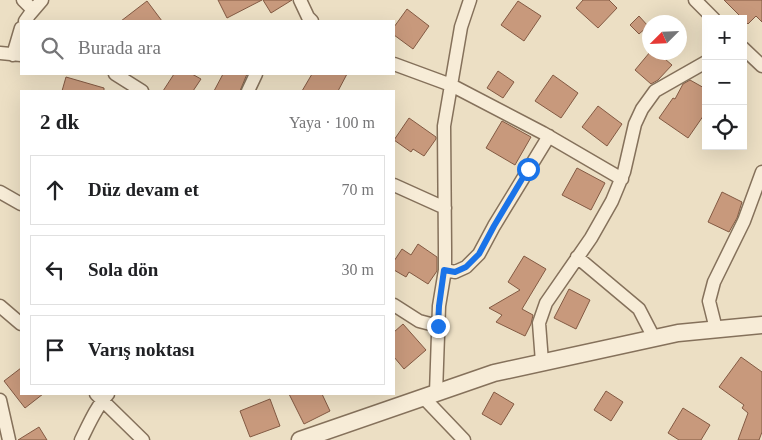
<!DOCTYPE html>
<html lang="tr">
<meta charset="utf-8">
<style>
:root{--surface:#fff;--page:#f2f2f2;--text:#202124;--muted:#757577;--line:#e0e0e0}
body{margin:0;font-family:"Times New Roman",serif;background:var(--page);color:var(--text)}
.controls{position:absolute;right:15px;top:15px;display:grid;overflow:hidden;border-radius:0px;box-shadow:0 5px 20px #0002}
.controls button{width:45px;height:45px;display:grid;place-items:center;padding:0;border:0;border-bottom:1px solid var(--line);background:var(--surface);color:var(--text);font:25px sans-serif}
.compass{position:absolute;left:642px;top:15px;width:45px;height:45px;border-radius:50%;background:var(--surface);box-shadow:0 5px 20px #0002;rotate:246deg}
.stop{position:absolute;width:15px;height:15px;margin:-11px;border:4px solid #1a73e8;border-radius:50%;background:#fff}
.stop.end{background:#1a73e8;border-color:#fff;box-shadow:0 1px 5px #0008}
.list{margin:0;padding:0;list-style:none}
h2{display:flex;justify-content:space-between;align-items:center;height:65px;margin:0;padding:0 20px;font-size:21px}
h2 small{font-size:16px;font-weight:400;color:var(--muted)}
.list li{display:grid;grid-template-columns:32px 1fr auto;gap:15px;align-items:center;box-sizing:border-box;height:70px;margin:0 10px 10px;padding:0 10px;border:1px solid var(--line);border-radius:0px}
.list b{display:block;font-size:19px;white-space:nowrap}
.list em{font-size:16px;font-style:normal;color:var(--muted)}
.icon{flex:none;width:28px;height:28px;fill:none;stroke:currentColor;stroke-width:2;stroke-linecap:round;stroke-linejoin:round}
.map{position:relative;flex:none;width:762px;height:440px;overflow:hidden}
.search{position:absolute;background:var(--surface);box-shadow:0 5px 20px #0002;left:20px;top:20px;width:375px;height:55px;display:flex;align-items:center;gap:12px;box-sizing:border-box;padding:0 18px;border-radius:0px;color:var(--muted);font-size:19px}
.panel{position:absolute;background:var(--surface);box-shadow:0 5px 20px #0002;left:20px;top:90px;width:375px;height:305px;border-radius:0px}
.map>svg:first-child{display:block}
.building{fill:#c8997c;stroke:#835a43}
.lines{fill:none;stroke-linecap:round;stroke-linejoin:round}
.minor-casing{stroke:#85715b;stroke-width:15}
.tertiary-casing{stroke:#85715b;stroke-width:19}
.minor{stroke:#f7ecd7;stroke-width:12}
.tertiary{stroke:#f7ecd7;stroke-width:16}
.route{stroke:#1a73e8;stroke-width:6}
</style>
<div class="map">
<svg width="762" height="440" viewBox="0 0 762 440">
<rect width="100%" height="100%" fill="#ecdfc4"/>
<path class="building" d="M218 0H262L227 18Z
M263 0H292L271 13Z
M583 0H609L617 8 598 28 576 8Z
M724 0H762V22L756 16 748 24Z
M147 1 162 21H121Z
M518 1 541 16 524 41 501 25Z
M407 9 429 26 413 49 394 35V27Z
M639 16 648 26 639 34 630 25Z
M650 52H671L665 59 672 65 658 80 651 84 635 70Z
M498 71 514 82 503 98 487 88Z
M174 74H192L201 79 193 91H163Z
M223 74H247L240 91H214Z
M312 74H347L338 91H302Z
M553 75 578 93 561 118 535 101Z
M66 77 104 88V91H62Z
M690 80 706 89V112L688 138 659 118 673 98 675 99 683 84Z
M598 106 622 124 607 146 582 127Z
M409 118 436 137V139L424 156 413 149 411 152 394 140Z
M502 121 531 137 515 165 486 148Z
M577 168 605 183 591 210 562 195Z
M722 192 742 202 737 218 729 232 708 222Z
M418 244 437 257V271L428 284 409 272 406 277 394 270V261L402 249 411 255Z
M524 256 546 269 522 309 533 315 531 324 525 336 496 322 502 315 489 308 520 290 508 282Z
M569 289 590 300 576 329 554 318Z
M403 324 426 350 404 369 394 357V332Z
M741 357 762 372V432L759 440H738L748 413 742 408 744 405 719 387Z
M21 368V394H43L25 408 4 381Z
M606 391 623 402 611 421 594 410Z
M494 392 514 404 501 425 482 414Z
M289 394H322L330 411 304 424Z
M270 399 280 426 250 437 240 411Z
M683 408 710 425 701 440H679L668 433Z
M39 427 47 440H18Z"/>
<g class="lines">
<defs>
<path id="minor" d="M23 0 33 10
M300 0 308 17 312 21
M695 0 714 19
M25 21 30 14 42 0
M743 48 762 66
M0 53 21 55
M13 55 21 28
M394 64 451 85 543 133 622 179
M115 74 142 91
M248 91 256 74
M394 185 445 208
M0 192 21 204
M577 257 639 309 654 338
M445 270 455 272 466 267 479 254 494 226 549 136
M394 305 419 321 438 326
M0 306 21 324
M716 329 709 301 714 282 744 221 762 172
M542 362 539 323 546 303 591 238 612 201 624 172 635 124 642 109 655 91 706 62
M436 393 439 306 445 270V249L444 126 461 27 470 0
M96 394 143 440
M423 397 464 440
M0 400 9 440
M81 440C89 424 96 407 108 394"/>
<path id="tertiary" d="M300 440 494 373 678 333 762 325"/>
</defs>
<use href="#minor" class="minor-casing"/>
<use href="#tertiary" class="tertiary-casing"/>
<use href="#minor" class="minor"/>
<use href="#tertiary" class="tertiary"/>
</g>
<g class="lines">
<path class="route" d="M438 326 439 306 444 270 455 272 466 267 479 254 494 226 528 169"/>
</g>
</svg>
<div class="controls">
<button>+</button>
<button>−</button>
<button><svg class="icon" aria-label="locate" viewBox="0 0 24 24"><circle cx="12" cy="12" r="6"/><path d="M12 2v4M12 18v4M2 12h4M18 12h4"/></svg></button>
</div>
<svg class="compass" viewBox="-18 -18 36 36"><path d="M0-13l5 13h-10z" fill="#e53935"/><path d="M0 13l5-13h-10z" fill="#757577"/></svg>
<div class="stop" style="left:528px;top:169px"></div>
<div class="stop end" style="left:438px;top:326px"></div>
<div class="search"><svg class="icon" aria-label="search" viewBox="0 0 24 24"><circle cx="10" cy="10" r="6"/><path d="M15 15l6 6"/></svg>Burada ara</div>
<section class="panel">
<h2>2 dk<small>Yaya · 100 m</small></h2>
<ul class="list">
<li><svg class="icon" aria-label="ahead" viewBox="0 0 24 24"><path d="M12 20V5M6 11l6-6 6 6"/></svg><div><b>Düz devam et</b></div><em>70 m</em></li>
<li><svg class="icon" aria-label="left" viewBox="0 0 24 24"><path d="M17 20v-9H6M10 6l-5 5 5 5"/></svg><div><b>Sola dön</b></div><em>30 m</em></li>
<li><svg class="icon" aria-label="arrive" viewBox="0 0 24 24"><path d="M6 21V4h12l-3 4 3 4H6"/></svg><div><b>Varış noktası</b></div></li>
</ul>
</section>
</div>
